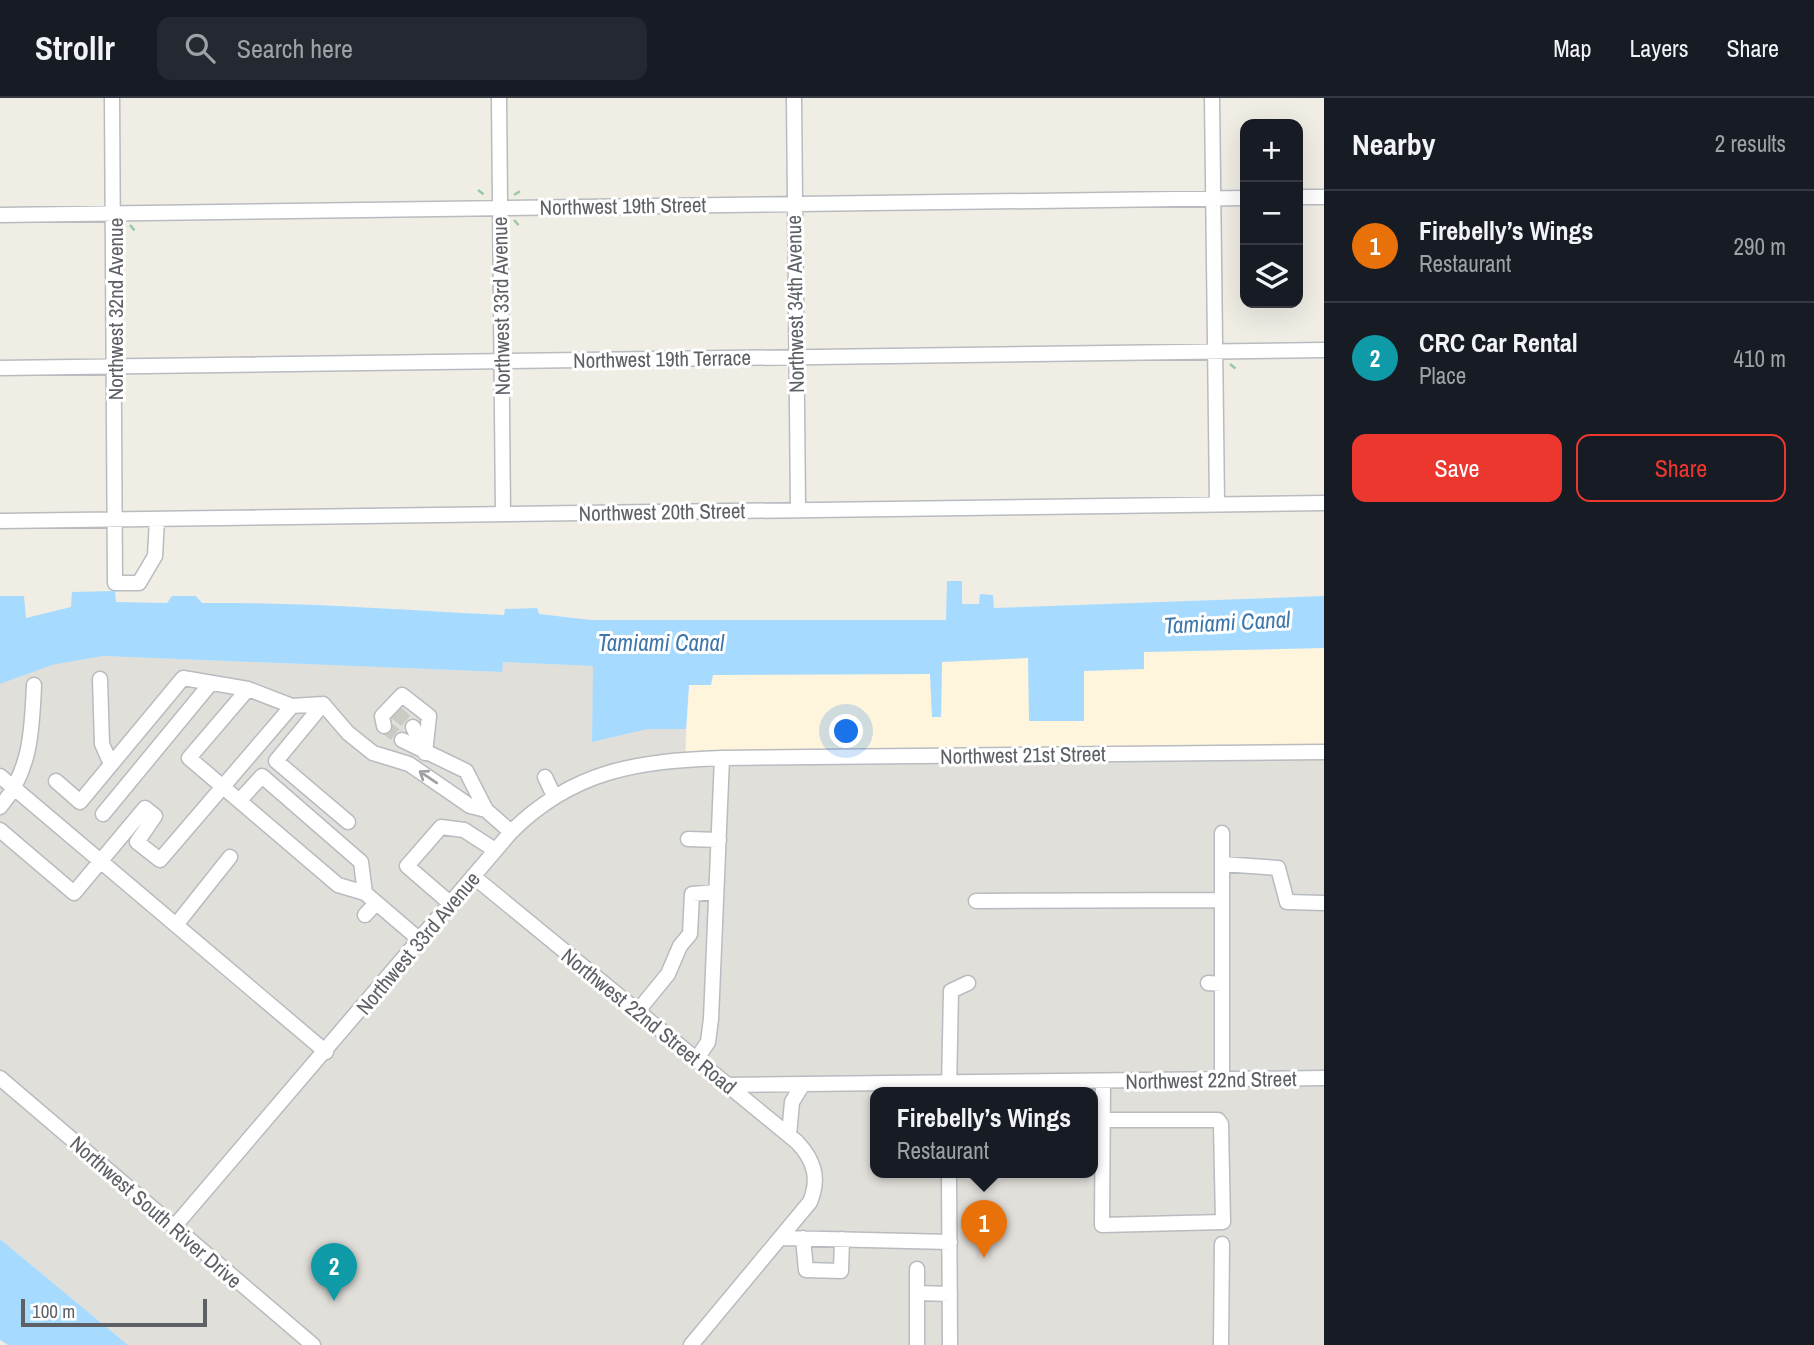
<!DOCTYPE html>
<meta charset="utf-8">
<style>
:root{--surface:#171b24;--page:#242831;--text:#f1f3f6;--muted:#9ea1a6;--line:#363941;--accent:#ec372f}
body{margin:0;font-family:"Archivo Narrow",sans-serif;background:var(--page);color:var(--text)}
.controls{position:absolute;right:21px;top:21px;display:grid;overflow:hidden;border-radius:14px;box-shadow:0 7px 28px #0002}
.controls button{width:63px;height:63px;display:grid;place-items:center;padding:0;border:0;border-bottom:2px solid var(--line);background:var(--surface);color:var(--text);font:35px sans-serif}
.scale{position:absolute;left:21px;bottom:18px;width:186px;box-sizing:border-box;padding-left:7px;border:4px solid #5d6166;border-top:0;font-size:19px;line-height:24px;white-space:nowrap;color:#5d6166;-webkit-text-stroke:5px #fff;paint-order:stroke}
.you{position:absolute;left:847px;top:634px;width:24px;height:24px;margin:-18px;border:5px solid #fff;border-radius:50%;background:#1a73e8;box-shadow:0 0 0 10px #1a73e833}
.badge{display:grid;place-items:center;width:46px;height:46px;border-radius:50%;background:var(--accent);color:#fff;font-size:23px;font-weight:700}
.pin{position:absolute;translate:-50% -58px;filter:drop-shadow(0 2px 4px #0008)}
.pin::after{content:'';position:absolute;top:37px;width:24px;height:21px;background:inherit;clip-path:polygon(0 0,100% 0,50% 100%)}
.popup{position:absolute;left:870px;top:989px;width:228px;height:91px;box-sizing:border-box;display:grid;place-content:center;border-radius:14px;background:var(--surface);filter:drop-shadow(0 2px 5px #0005);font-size:23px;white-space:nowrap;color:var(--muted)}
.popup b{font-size:26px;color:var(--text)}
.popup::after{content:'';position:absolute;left:50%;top:100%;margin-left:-14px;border:14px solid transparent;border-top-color:var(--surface)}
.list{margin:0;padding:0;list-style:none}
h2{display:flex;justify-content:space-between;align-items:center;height:91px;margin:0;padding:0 28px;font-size:30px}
h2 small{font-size:23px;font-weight:400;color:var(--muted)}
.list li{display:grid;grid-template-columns:46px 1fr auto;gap:21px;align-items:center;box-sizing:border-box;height:112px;padding:0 28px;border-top:2px solid var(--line)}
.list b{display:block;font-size:26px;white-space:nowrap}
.list p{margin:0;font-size:23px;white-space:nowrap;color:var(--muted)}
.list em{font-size:23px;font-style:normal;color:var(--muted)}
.actions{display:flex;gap:14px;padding:21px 28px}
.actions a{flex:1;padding:16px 0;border:2px solid var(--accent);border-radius:14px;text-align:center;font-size:24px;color:var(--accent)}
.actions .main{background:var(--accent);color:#fff}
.icon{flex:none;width:38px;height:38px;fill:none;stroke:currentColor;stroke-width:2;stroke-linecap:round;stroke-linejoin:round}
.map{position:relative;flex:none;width:1324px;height:1247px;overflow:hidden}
header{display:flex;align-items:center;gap:42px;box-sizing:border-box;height:98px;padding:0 35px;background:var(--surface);border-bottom:2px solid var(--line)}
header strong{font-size:33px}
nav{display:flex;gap:38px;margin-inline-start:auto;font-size:24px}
.search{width:490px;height:63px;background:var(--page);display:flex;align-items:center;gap:18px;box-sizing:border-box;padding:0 24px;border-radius:14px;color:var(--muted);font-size:26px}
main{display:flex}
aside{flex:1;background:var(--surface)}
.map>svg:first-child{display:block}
.commercial{fill:#fef5dc}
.industrial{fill:#e1dfda;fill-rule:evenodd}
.water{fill:#a6dbff}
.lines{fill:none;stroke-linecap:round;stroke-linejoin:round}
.minor-tunnel{stroke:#cbcac5;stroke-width:14;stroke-dasharray:14 7;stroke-linecap:butt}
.minor-casing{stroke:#b8bbbf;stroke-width:17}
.path{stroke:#9ac9a6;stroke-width:2.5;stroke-dasharray:7 3.5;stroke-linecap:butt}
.minor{stroke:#fff;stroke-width:14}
.oneway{stroke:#9ea0a3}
.labels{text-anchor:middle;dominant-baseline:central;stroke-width:6;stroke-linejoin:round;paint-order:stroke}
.street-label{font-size:21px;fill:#5d6166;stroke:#fff}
.water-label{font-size:23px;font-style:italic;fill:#3d76ab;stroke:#fff}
</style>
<header>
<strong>Strollr</strong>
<div class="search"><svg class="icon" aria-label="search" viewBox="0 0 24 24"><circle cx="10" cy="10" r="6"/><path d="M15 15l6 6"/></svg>Search here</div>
<nav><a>Map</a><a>Layers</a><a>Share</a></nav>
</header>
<main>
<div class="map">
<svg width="1324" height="1247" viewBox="0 0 1324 1247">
<rect width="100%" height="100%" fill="#f0ede5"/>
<path class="commercial" d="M1324 550V656L685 666 689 587 712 577 930 576 932 619H941L942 564 1029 560V623H1083L1084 573 1144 570 1143 554Z"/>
<path class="industrial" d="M103 558 502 574V564L594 568 592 644 648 631H686L685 666 1324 656V1247H128L0 1141V586L52 567ZM876 994H1092V1074H876Z"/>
<path class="water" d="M947 483H962V506H979L980 496 993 497 994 510 1324 498V550L1144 554V571L1084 573V623H1029L1028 560 942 564 941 619H932L930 576 713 577 711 587H689L686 631H648L592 644 593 568 503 564 502 574 103 558 52 567 0 586V498H24L26 520 71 509 72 494 115 493 116 504 167 505 172 498H196L202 505C303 504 401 512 504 517L505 511 537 510 539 516 591 522H946Z
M0 1141 128 1247H8L0 1242Z"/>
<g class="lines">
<path class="minor-tunnel" d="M395 614 413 629
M384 628 402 642"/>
<defs>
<path id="minor" d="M112 0 115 485H139L155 458 157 421
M499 0 503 416
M794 0 798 412
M1212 0 1217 406
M1298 99H1324
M0 117 1245 100
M0 270 1324 252
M0 423 1324 405
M100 581 102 646 111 666
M248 591 189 660 338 787 365 795 421 843
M323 606 348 635 373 655 409 666 470 708 486 712
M323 606 276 663 348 724
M384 628 382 618 402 597 429 618 425 655
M413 629 424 653
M402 642 466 673 486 712 511 734
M0 678 326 954
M545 679 554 698
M56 683 80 704 183 580 248 591 292 608 323 606
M240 702 262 678 361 764 365 795
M0 709C31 673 32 632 34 587
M103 716 211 585
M0 732 74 795 145 710 155 718 137 744 160 762 292 608
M688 741 719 742
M1222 766 1278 770 1287 804 1324 805
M473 778 797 1044C814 1062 820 1080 810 1104L691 1247
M976 803 1222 802
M451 806 407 768 441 729 464 732 495 752
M365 817 376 805
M176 827 230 759
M1208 885 1222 886
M637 914 668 876 680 848 690 836 692 796 716 794
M696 962 708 944 711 921 722 660
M0 980 313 1247
M1222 982V735
M1103 984 1102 1127 1223 1124 1221 1026 1218 1022H1104
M727 987 1324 980
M949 992 951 893 968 885
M789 1037 792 1004 803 986
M949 1074 950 1247
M174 1129 511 734C573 672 638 663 722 660L1324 654
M783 1140 950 1144
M803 1140 806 1172 841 1173 842 1141
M917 1171V1247
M917 1195 950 1196
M1221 1247 1222 1146"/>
</defs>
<use href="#minor" class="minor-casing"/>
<path class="path" d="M478 92 486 98
M514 97 522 92
M514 122 521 130
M130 127 135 133
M1230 266 1237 272"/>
<use href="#minor" class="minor"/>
</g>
<defs><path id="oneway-shaft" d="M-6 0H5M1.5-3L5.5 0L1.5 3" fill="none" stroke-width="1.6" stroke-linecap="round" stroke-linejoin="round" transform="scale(1.75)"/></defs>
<use class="oneway" href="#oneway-shaft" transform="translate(428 679) rotate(-146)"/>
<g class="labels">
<g class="street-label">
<text transform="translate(623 108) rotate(-1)">Northwest 19th Street</text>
<text transform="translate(795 206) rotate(-91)">Northwest 34th Avenue</text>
<text transform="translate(501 208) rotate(-91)">Northwest 33rd Avenue</text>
<text transform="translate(115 211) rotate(-90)">Northwest 32nd Avenue</text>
<text transform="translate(662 261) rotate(-1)">Northwest 19th Terrace</text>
<text transform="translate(662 414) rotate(-1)">Northwest 20th Street</text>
<text transform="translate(1023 657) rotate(-1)">Northwest 21st Street</text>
<text transform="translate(418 845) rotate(-50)">Northwest 33rd Avenue</text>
<text transform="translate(649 923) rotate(39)">Northwest 22nd Street Road</text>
<text transform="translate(1211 982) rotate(-1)">Northwest 22nd Street</text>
<text transform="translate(156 1114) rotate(41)">Northwest South River Drive</text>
</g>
<g class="water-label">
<text transform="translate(1227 524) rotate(-3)">Tamiami Canal</text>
<text x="661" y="544">Tamiami Canal</text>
</g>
</g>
</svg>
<div class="controls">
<button>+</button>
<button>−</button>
<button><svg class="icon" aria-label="layers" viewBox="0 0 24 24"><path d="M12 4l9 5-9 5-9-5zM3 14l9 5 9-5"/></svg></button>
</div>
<div class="scale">100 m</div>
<div class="you"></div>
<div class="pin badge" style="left:984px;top:1160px;background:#e8710a">1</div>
<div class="popup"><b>Firebelly’s Wings</b>Restaurant</div>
<div class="pin badge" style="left:334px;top:1203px;background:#0f9aa8">2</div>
</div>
<aside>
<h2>Nearby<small>2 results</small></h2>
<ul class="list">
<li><span class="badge" style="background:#e8710a">1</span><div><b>Firebelly’s Wings</b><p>Restaurant</p></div><em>290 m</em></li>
<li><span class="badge" style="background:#0f9aa8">2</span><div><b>CRC Car Rental</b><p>Place</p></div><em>410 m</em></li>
</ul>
<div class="actions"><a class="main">Save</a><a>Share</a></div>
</aside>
</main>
